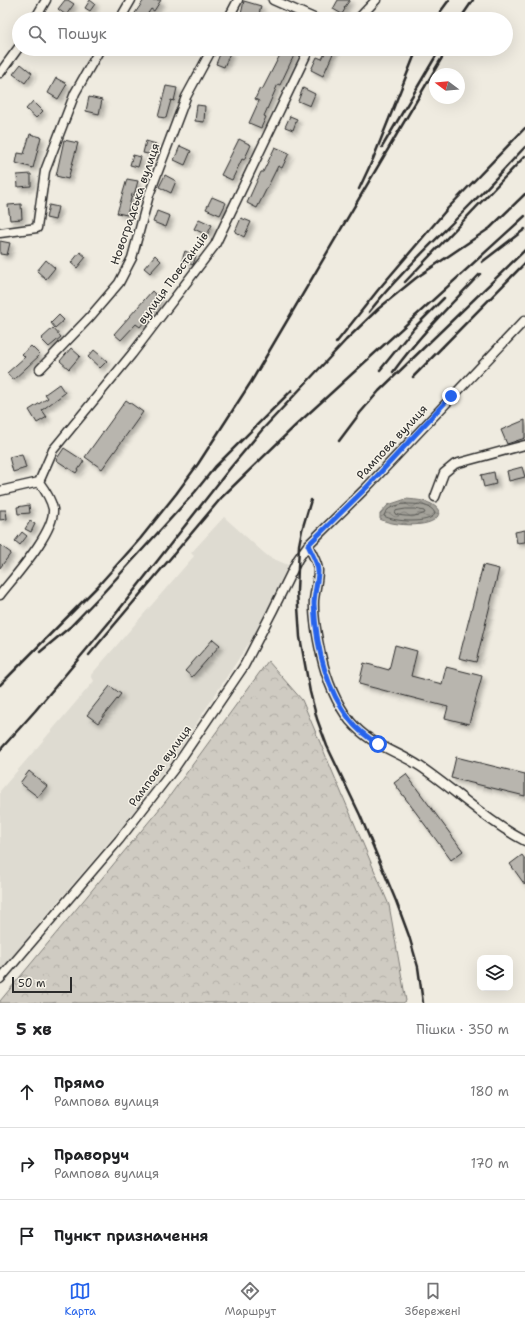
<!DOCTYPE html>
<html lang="uk">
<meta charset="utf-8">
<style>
:root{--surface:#fff;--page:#f6f6f6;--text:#202124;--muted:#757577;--line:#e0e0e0;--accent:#2563eb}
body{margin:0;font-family:"Shantell Sans",sans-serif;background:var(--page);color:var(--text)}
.controls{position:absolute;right:12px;bottom:12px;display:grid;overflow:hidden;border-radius:8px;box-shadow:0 4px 16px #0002}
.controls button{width:36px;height:36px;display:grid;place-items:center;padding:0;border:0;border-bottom:1px solid var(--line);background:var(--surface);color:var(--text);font:20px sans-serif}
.compass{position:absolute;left:429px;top:68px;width:36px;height:36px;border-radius:50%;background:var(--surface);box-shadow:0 4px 16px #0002;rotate:286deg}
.scale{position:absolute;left:12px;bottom:10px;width:60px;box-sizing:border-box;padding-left:4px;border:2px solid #2b2b2b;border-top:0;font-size:11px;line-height:14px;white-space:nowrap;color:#2b2b2b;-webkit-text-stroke:3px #f7f3e8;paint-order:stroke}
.stop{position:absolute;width:12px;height:12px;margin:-9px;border:3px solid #2563eb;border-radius:50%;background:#fff}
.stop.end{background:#2563eb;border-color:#fff;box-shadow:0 1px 4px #0008}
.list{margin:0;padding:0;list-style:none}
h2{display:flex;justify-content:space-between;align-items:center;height:52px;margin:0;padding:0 16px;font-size:17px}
h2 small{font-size:13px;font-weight:400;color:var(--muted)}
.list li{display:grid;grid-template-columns:26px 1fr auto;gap:12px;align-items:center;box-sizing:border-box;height:72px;padding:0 16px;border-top:1px solid var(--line)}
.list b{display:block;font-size:15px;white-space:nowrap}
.list p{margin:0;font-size:13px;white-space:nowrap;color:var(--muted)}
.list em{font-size:13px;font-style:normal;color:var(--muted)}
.icon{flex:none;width:22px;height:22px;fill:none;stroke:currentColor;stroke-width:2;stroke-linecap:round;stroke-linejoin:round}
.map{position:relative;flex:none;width:525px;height:1003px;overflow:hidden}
.search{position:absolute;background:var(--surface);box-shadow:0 4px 16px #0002;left:12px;right:12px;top:12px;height:44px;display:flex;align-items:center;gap:10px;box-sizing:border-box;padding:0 14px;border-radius:22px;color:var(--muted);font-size:15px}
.sheet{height:268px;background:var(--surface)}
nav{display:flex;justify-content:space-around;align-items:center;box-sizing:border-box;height:56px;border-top:1px solid var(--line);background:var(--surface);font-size:11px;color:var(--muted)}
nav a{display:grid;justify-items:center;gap:2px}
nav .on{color:var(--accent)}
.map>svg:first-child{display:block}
.built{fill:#dedbd1}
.forest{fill:url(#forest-crowns);stroke:#7d7b76}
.water{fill:url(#water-waves);stroke:#74726e}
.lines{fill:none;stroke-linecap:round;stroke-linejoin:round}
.shore{stroke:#5b5b57;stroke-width:1}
.building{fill:#b8b5ae;stroke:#2b2b2b;filter:url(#shadow)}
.street-casing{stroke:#2b2b2b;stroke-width:11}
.street{stroke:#f7f3e8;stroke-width:8}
.rail{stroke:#2b2b2b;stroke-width:2.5}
.route{stroke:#2563eb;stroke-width:5}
.labels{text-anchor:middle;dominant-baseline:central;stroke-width:3;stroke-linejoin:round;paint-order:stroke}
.street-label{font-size:12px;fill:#2b2b2b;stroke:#f7f3e8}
</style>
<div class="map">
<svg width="525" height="1003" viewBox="0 0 525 1003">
<defs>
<pattern id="forest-crowns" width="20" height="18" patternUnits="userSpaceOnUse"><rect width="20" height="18" fill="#cfcbc2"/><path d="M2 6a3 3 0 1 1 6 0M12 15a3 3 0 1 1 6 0" fill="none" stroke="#b2aea7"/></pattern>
<pattern id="water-waves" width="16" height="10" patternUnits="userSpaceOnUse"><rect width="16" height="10" fill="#a4a29a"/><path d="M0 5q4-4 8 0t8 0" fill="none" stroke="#86847e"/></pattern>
<filter id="shadow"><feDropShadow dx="3.5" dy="3.5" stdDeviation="2" flood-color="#0004"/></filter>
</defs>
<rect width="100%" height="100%" fill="#efebe0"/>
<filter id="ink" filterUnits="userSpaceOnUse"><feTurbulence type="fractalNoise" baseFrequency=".025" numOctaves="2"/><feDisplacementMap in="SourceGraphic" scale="8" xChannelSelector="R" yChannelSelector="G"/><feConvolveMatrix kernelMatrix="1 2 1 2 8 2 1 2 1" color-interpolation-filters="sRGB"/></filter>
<g filter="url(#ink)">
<path class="built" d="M224 517 264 553 269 557 288 565 260 626 173 759 121 828 54 906 0 972V791L94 681 91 675 194 556 191 553Z"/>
<path class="forest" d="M268 661 302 700 389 905 406 1001 403 1003H0V1001L166 801Z"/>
<path class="water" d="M406 499C416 500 433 500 439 511 440 530 391 526 380 519V514L388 505Z"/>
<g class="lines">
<path class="shore" d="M406 504C415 504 433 504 435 514 429 524 394 522 384 516 386 507 397 505 406 504Z
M406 509H415L424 511 425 513C418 517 403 517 395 514L396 511Z"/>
</g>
<path class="building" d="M65 0H68L74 4 66 15 58 9Z
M90 0 95 4 90 11 85 8Z
M144 0H161L154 11 151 9 144 19H131Z
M338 0H350L344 8 345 9 342 14 333 9Z
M244 1 261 6 258 18 241 14Z
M222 49 230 53 224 67 216 64Z
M283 49H297L280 85 278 84 264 116 266 117 261 128 249 123 259 101 255 99 260 88 262 90Z
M327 49H335L323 76 311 70 317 57 322 59Z
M21 64 32 73 25 83 13 74Z
M56 78 67 84 58 99 48 93Z
M166 86 177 88 174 101 171 100 166 118 158 117Z
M303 88 315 94 310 106 298 101Z
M89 97 102 100 99 114 86 111Z
M33 101 43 111 36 118 26 109Z
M197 105 205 106 204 122 195 121Z
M290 116 297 119 293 130 285 127Z
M30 134 41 137 33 168 16 163 18 153 24 154Z
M239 139 251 145 244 160 242 159 232 180 221 175Z
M64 140 78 143 68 179 56 176Z
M146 141 156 144 153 155 143 153Z
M180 146 191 151 185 165 174 160Z
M275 147 289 153 282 168 278 166 257 208 247 203 261 172H263Z
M133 155 141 157 138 167 130 165Z
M31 174V186L18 187 17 175Z
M165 175 176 181 171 193 159 187Z
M127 179 138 181 134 195 132 194 127 215 117 213Z
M212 197 226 203 220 215 206 209Z
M21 204 22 219 10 220 8 205Z
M49 205 58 207 55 220 46 218Z
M157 211 170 216 166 227 153 222Z
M241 218 251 222 244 237 235 232Z
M199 219 212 225 207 235 194 229Z
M0 241 10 243 7 255 0 254Z
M185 251 196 256 193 265 182 260Z
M80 252 86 257 77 268 71 263Z
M155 255 161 261 150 273 144 268Z
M46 260 55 268 46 279 37 271Z
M152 291 161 300 147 316 148 317 140 327 136 324 121 340 114 334Z
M59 315 64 320 55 328 51 323Z
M53 328 61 337 49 347 41 339Z
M31 346 40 355 13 380 7 373 25 357 22 354Z
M71 348 80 356 69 369 60 361Z
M94 350 107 361 100 368 88 357Z
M59 384 65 393 42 410 47 417 37 423 29 410 48 398 45 394Z
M126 400 143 412 102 469 85 457Z
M525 420V438L507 444 501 430Z
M64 448 84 461 76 473 56 460Z
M22 454 26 468 13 472 9 457Z
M522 467 525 477 509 481 507 471Z
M494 472 496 484 484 487 481 475Z
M29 505 30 513 18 514 17 507Z
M0 510H6L7 519 0 520Z
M30 521 35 524 31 532 25 529Z
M525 530V542L517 543 515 532Z
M22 532 27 536 20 545 15 541Z
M0 545 11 553 0 568Z
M483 565 499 569 476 662 459 658Z
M213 639 220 645 192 677 185 671Z
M395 645 417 651 411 676 442 684 446 667 482 676 469 724 445 718 448 707 359 684 364 663 389 670Z
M110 686 121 694 98 723 87 715Z
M456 757 525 774V796L451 778Z
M29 771 47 786 38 797 20 783Z
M406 774 463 851 451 860 394 783Z
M522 855 525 859V885L510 864Z"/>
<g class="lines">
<defs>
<path id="street" d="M273 0 316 19
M35 19 46 0
M120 19 131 0
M228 19 238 0
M358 19 376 0
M0 73 19 47
M0 233 37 228 45 171 75 93 100 49
M40 369 89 318 119 283 132 258 149 195 186 97 212 49
M39 482 53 450 132 354 215 245 309 49
M0 491 39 482
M435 497 444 473 455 464 525 445
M308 545C311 552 318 563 318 570 318 580 315 591 314 600 313 618 317 637 321 655 326 677 336 703 350 721 371 746 396 750 421 767 456 791 487 821 525 841
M0 595C14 577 55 532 53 509 51 499 45 490 39 482
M0 979 119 840 174 769 244 666 272 612 298 559 308 545 366 488 525 320"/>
</defs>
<use href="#street" class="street-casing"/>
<use href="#street" class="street"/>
<path class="rail" d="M435 19 449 0
M460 19 473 0
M382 147 440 49
M359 189 373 159 417 49
M482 262 525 229
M405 282 525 156
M369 312C400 273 436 240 470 205 489 186 507 166 525 147
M336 343 378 290 448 208 525 128
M380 370 414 328 444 298
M393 372C419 336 450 305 480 274
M413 377 525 263
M339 441 360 413 379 391 525 250
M311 500 302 530 299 545 297 591 300 637 310 692 317 719 327 746 360 815 396 901 409 936 418 967 423 1003
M40 652 70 627 102 594 195 492 215 467 292 390
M89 655 222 497 295 426 525 216
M0 685 97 587 140 539 176 494 198 464 251 382 447 49
M0 750 35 711 111 620 231 467 262 430 346 340 378 309 416 278 490 228 525 194"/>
</g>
</g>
<g class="lines" filter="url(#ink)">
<path class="route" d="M378 744C367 737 357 730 350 720 325 688 316 644 314 604 314 593 318 582 318 571 318 563 311 552 308 545L366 488 451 396"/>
</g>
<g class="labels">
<g class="street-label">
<text transform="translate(135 204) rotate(-71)">Новоградська вулиця</text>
<text transform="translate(173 278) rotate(-54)">вулиця Повстанців</text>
<text transform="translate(392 442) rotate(-47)">Рампова вулиця</text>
<text transform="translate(160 766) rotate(-54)">Рампова вулиця</text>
</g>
</g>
</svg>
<div class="controls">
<button><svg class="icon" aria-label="layers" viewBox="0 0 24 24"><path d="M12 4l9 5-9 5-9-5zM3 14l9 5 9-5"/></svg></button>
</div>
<svg class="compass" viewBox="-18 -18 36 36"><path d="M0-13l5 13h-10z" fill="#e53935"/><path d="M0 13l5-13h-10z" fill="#757577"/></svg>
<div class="scale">50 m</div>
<div class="stop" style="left:378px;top:744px"></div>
<div class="stop end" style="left:451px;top:396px"></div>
<div class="search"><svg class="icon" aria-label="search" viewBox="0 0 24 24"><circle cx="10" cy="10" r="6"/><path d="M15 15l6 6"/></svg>Пошук</div>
</div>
<section class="sheet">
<h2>5 хв<small>Пішки · 350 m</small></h2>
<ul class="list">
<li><svg class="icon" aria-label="ahead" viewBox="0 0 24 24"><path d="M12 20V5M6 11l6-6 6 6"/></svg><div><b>Прямо</b><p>Рампова вулиця</p></div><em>180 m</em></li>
<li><svg class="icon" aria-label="right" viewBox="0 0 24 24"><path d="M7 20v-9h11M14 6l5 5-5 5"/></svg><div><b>Праворуч</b><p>Рампова вулиця</p></div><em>170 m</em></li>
<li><svg class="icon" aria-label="arrive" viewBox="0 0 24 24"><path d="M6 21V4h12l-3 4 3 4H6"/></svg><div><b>Пункт призначення</b></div></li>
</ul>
</section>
<nav>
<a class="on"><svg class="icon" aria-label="map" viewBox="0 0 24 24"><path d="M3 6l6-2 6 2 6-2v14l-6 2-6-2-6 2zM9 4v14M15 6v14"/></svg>Карта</a>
<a><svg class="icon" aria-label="directions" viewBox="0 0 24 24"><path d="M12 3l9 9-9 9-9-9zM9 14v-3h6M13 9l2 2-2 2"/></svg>Маршрут</a>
<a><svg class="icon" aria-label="saved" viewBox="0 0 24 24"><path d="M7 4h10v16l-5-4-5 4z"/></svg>Збережені</a>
</nav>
